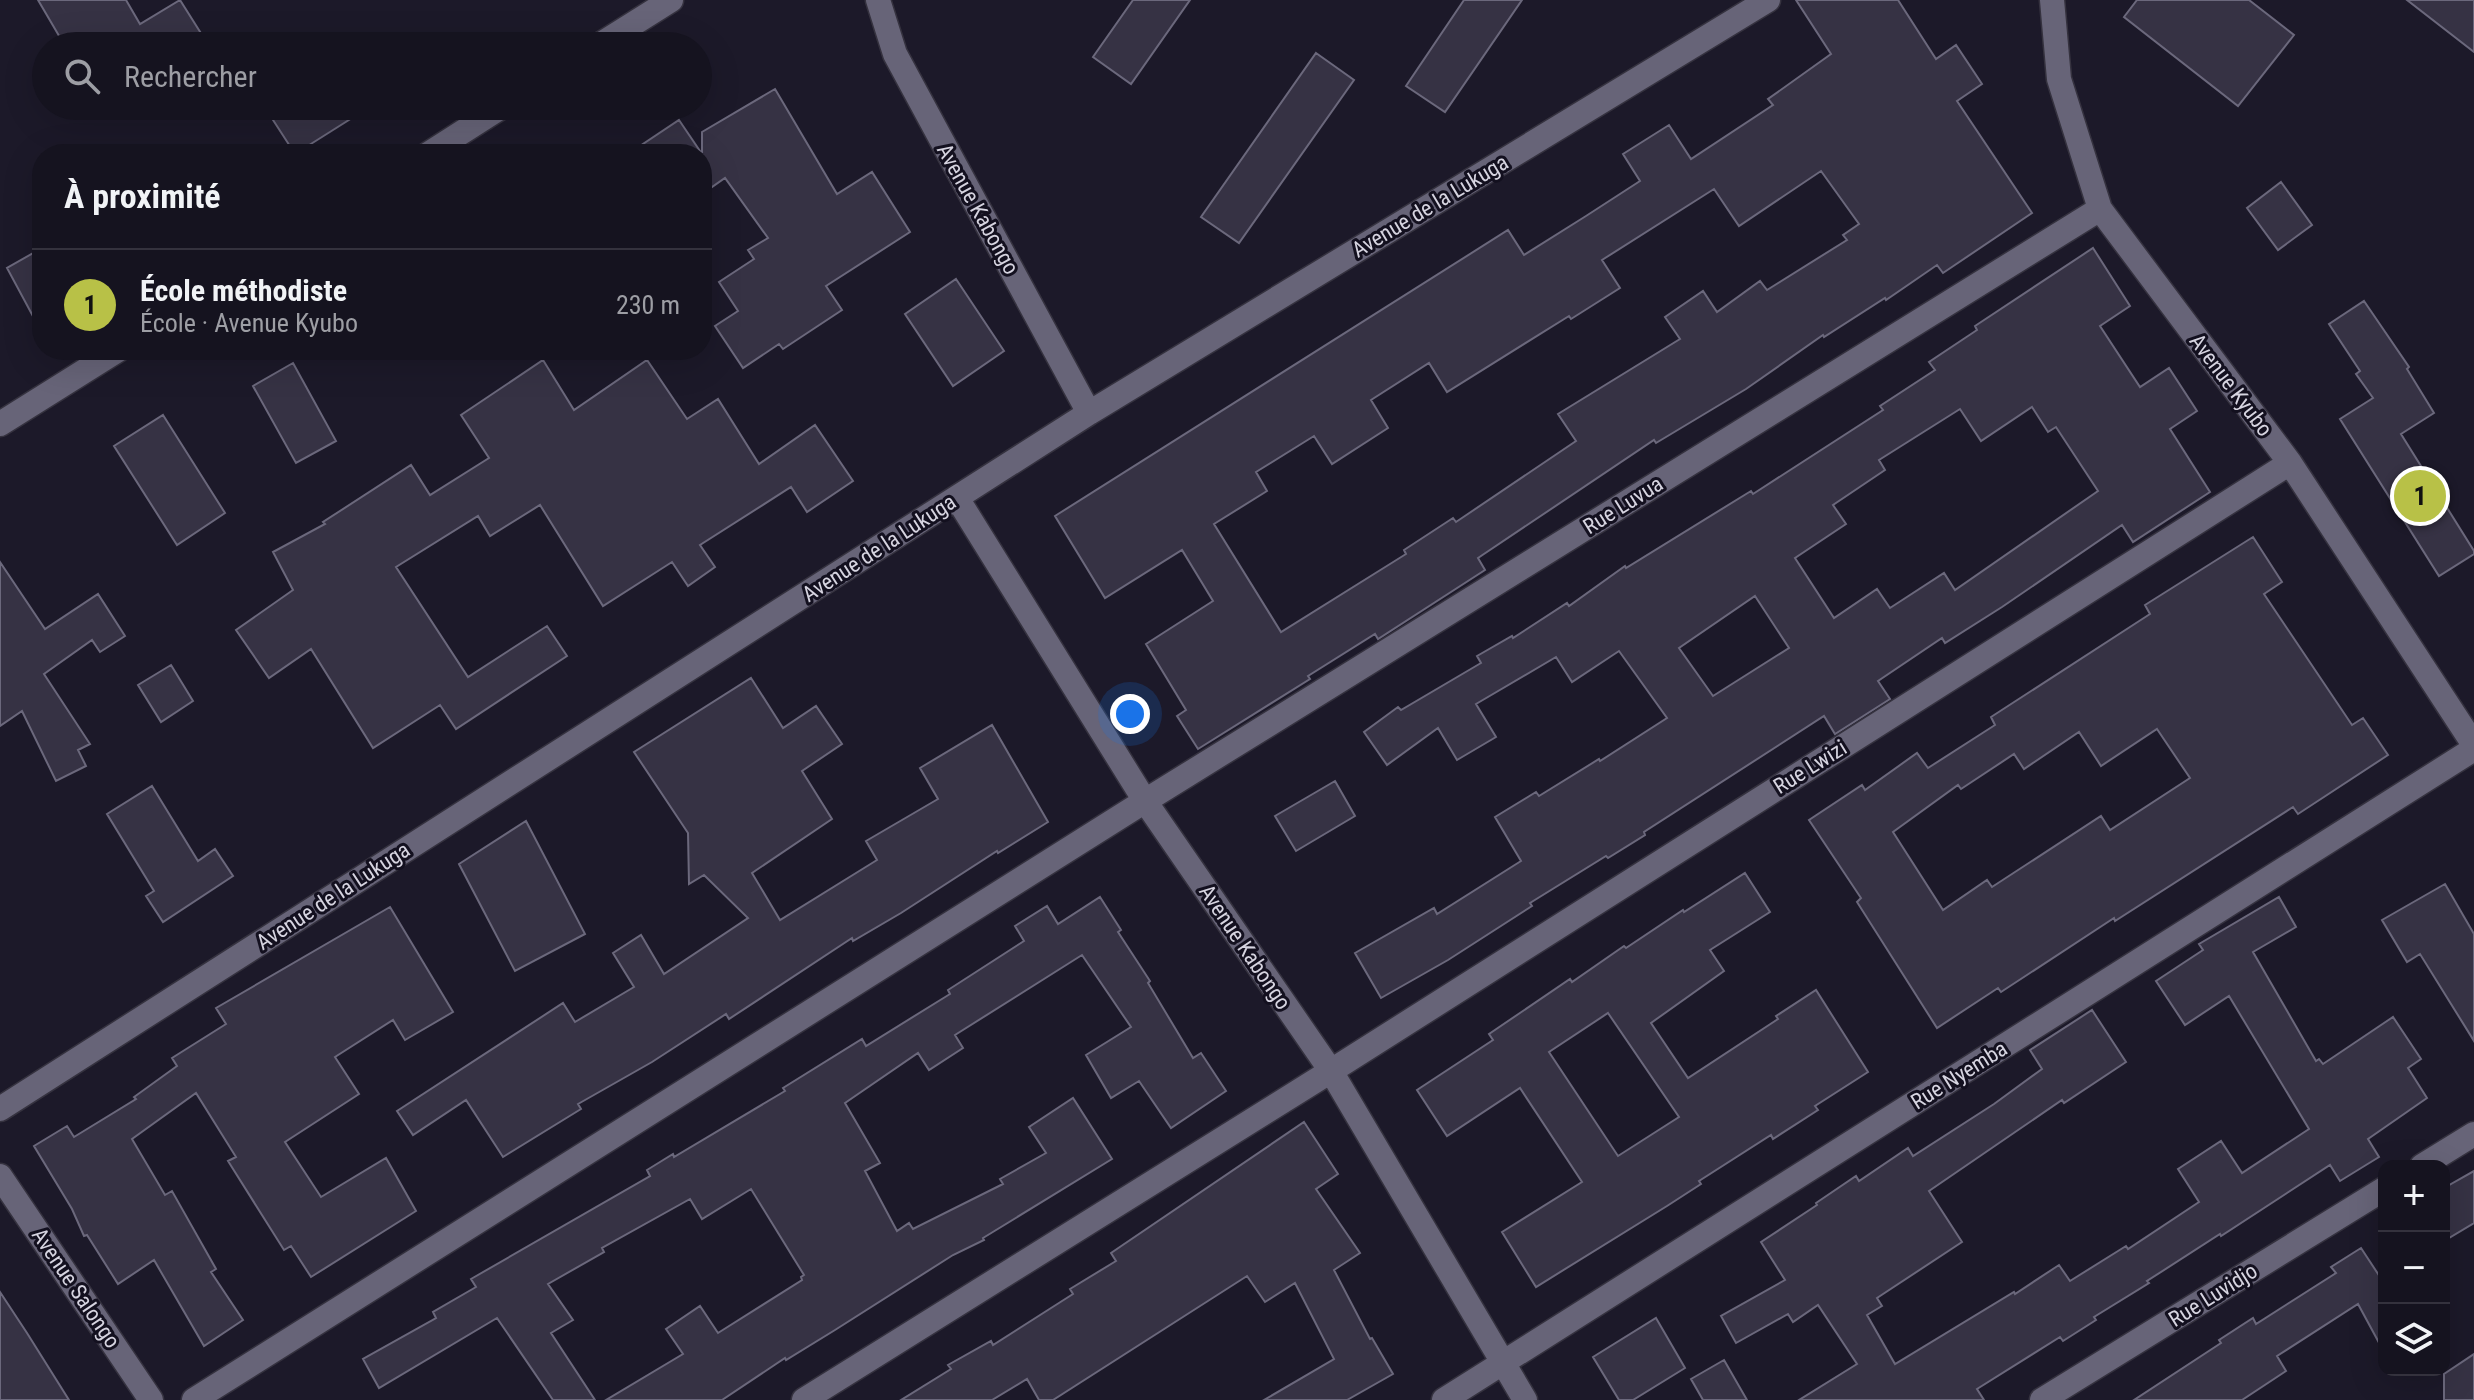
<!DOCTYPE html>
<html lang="fr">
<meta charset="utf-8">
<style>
:root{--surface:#15131f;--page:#1e1c28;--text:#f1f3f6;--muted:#9d9ea4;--line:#34323d;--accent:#b8c147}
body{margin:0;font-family:"Roboto Condensed",sans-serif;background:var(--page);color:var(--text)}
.controls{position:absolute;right:24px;bottom:24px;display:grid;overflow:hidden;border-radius:16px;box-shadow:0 8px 32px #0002}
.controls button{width:72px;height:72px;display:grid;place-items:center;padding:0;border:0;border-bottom:2px solid var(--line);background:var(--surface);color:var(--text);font:40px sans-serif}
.you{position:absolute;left:1130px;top:714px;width:28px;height:28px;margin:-20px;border:6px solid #fff;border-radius:50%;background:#1a73e8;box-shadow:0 0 0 12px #1a73e833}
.badge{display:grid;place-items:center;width:52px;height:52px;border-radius:50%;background:var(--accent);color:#111;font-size:26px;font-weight:700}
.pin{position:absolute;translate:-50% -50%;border:4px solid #fff;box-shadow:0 2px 8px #0006}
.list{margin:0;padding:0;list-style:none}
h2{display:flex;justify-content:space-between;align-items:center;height:104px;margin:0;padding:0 32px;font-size:34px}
h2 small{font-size:26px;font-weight:400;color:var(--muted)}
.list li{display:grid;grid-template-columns:52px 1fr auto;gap:24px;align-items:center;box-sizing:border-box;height:112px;padding:0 32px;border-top:2px solid var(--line)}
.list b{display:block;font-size:30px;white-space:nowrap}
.list p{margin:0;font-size:26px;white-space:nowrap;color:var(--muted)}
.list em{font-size:26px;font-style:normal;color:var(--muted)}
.icon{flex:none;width:44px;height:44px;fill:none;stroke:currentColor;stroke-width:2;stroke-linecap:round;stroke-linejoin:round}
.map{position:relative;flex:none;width:2474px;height:1400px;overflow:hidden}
.search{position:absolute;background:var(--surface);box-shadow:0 8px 32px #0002;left:32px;top:32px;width:680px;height:88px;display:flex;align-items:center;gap:20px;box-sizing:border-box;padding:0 28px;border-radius:44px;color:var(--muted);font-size:30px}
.panel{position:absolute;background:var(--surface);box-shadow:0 8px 32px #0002;left:32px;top:144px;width:680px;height:216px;border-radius:32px}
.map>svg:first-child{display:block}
.building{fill:#363244;stroke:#6b687c;stroke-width:2;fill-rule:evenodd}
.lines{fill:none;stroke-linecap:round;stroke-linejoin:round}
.minor-casing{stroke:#35323f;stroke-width:27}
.minor{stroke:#676478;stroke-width:24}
.labels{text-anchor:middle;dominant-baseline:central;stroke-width:6;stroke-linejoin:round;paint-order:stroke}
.street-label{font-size:22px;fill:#d6d4e0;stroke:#13101f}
</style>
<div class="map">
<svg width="2474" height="1400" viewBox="0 0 2474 1400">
<rect width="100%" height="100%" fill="#1c1929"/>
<path class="building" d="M38 0H126L140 24 180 0 209 46H65Z
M1133 0H1190L1131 84 1093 57Z
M1464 0H1522L1445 112 1406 86Z
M1796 0H1898L1936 59 1956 45 1982 84 1957 101 2032 213 1943 273 1937 265 1886 300 1885 298 1824 337 1823 335 1746 389 1656 443 1654 440 1478 558 1485 570 1378 639 1375 634 1308 676 1310 679 1198 749 1177 716 1186 710 1146 644 1213 601 1182 550 1105 598 1055 516 1508 230 1524 255 1586 216 1640 181 1623 154 1669 125 1691 159 1773 105 1768 99 1831 54ZM1821 171 1859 224 1843 235 1847 240 1767 290 1760 281 1717 312 1703 291 1665 317 1680 339 1558 414 1576 441 1456 522 1453 518 1404 550 1406 554 1281 632 1214 524 1267 491 1256 472 1314 436 1332 464 1388 428 1371 400 1429 363 1447 392 1569 316 1571 319 1620 288 1602 260 1714 189 1739 226Z
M2137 0H2249L2294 35 2238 106 2124 17Z
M2407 0H2474V52Z
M1316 53 1354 80 1239 243 1201 217Z
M775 89 837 194 872 172 910 232 826 286 842 310 783 349 779 344 743 368 715 326 738 311 719 282 754 259 748 250 768 238 725 178 702 194V132Z
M264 106H371L295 154Z
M679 120 702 154H628Z
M2281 182 2312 225 2278 250 2247 208Z
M42 248V333L7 268Z
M2093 248 2130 306 2100 326 2140 387 2169 368 2197 411 2170 429 2210 492 2133 542 2122 525 2002 607 1945 643 1942 638 1878 681 1890 699 1835 734 1824 716 1644 832 1645 835 1608 858 1606 856 1530 903 1532 906 1448 960 1381 998 1355 953 1434 908 1437 914 1521 861 1495 817 1536 792 1539 796 1599 759 1600 761 1667 718 1619 651 1572 682 1556 657 1476 704 1496 737 1457 760 1438 728 1387 765 1364 732 1398 707 1401 710 1481 663 1477 656 1512 636 1513 638 1567 603 1569 606 1625 566 1626 568 1751 491 1753 494 1883 410 1880 406 1935 370 1929 362 1977 330 1975 326ZM2032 407 2048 432 2056 427 2098 491 1955 590 1944 573 1890 608 1877 589 1834 618 1795 558 1846 524 1833 505 1885 470 1879 460 1960 409 1981 441ZM1755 596 1789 648 1713 696 1679 648Z
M956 279 1004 351 953 386 905 314Z
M2364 301 2409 367 2407 369 2434 413 2401 434 2474 551V554L2439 576 2340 419 2373 398 2356 374 2360 371 2329 324Z
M543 360 574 410 647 360 687 419 718 399 759 464 815 425 853 481 807 512 791 487 700 545 715 567 688 586 672 562 603 606 540 505 490 536 478 516 396 567 468 677 547 626 567 656 456 729 440 705 373 748 311 649 269 678 236 630 293 590 273 552 325 524 323 522 411 465 430 495 489 458 461 415Z
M293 363 336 441 296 463 253 386Z
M163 415 225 513 177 545 114 446Z
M2253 537 2282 582 2264 594 2352 725 2363 718 2388 755 2298 814 2293 807 2115 921 2114 918 2001 992 1998 988 1937 1028 1857 902 1861 898 1809 820 1862 785 1865 790 1917 753 1928 768 1995 725 1991 717 2150 614 2145 605ZM2157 729 2190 778 2110 830 2101 816 1992 887 1987 880 1943 910 1893 832 1958 785 1961 789 2014 754 2024 769 2079 732 2101 766Z
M0 562 45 629 98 594 125 636 100 652 92 640 44 674 90 744 78 750 86 766 56 781 22 711 0 726Z
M171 665 193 701 161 722 138 685Z
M751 678 783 728 816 706 842 744 802 771 832 819 752 873 780 920 877 860 866 841 938 799 920 768 992 725 1048 822 998 853 997 851 901 913 853 941 852 938 729 1019 726 1014 652 1062 578 1104 581 1109 503 1157 466 1100 413 1135 397 1111 563 1003 575 1022 634 987 613 953 641 935 664 974 748 918 704 875 689 884 688 833 634 752Z
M1335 781 1355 816 1296 851 1275 816Z
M152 786 198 861 215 849 233 876 163 922 146 896 154 891 107 814Z
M526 821 585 934 515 971 459 864Z
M1745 873 1770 912 1710 950 1724 971 1651 1023 1688 1078 1778 1019 1776 1016 1816 990 1868 1072 1815 1106 1818 1110 1773 1139 1771 1135 1699 1181 1701 1184 1667 1206 1536 1287 1502 1232 1582 1182 1520 1088 1447 1136 1417 1090 1493 1040 1489 1034 1570 979 1572 982 1624 946 1626 948 1683 910 1684 912ZM1608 1013 1679 1117 1618 1156 1549 1052Z
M2445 884 2474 934V1041L2420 954 2407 962 2382 920Z
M1100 897 1121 930 1118 932 1150 981 1148 983 1193 1058 1201 1053 1226 1091 1171 1128 1139 1081 1111 1098 1086 1055 1131 1027 1082 955 955 1035 963 1048 929 1070 918 1053 845 1103 880 1163 865 1171 897 1231 909 1223 913 1229 1003 1184 1000 1179 1046 1153 1029 1127 1073 1098 1112 1159 983 1238 984 1240 953 1255 835 1330 786 1360 785 1358 722 1400H606L683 1354 666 1329 700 1306 718 1333 802 1280 801 1277 804 1275 751 1189 702 1219 690 1199 602 1248 604 1252 548 1284 573 1320 551 1333 595 1400H553L497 1318 379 1388 363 1359 436 1318 433 1312 476 1287 471 1279 650 1176 647 1170 673 1154 674 1157 785 1091 783 1088 862 1039 866 1046 950 994 948 990 1024 941 1015 926 1047 906 1058 924Z
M2279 897 2296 927 2253 952 2316 1061 2319 1059 2323 1064 2393 1017 2421 1059 2408 1068 2427 1098 2368 1139 2379 1157 2340 1181 2330 1165 2221 1236 2220 1234 2147 1281 2149 1283 2094 1317 2096 1320 2063 1341 2060 1337 1977 1389 1984 1400H1799L1857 1364 1818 1305 1793 1322 1788 1314 1736 1343 1721 1316 1785 1280 1761 1242 1817 1205 1816 1203 1856 1176 1859 1181 1908 1148 1913 1156 1994 1104 2042 1069 2030 1050 2092 1010 2126 1062 2064 1103 2062 1100 1929 1191 1962 1242 1877 1298 1882 1306 1867 1315 1895 1364 2014 1292 2015 1294 2059 1265 2070 1281 2126 1246 2128 1249 2199 1202 2178 1169 2221 1141 2242 1173 2309 1129 2229 996 2185 1025 2156 981 2203 950 2199 944Z
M390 907 453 1012 405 1040 393 1020 335 1057 359 1094 285 1142 321 1197 386 1158 416 1211 311 1277 291 1246 284 1250 228 1161 236 1157 196 1093 132 1139 165 1195 172 1191 216 1269 211 1272 243 1320 204 1346 154 1260 118 1284 87 1235 84 1236 72 1209 34 1146 67 1126 74 1137 136 1099 134 1097 177 1066 172 1058 226 1024 216 1008Z
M1304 1122 1338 1174 1316 1189 1360 1253 1334 1270 1370 1339 1372 1338 1393 1374 1347 1400H1264L1334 1359 1295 1283 1265 1302 1247 1276 1053 1400H1039L1027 1379 992 1400H901L951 1369 948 1365 991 1341 993 1345 1073 1294 1070 1289 1116 1261 1111 1253Z
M2474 1171V1223L2444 1241V1188Z
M2361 1248 2384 1283V1352L2358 1304 2277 1356 2286 1371 2242 1400H2134L2221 1343 2219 1340 2253 1318 2256 1324 2336 1273 2331 1267Z
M0 1292 27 1333 69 1400H0Z
M1656 1318 1685 1368 1633 1400H1619L1593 1357Z
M2474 1354V1400H2444V1374Z
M1724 1360 1747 1400H1703L1691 1379Z"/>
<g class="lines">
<defs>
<path id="minor" d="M878 0 895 54 1089 413
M2052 0 2059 79 2100 209 2290 463 2474 745
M598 46 671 0
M428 154 503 106
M0 424 118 350
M957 498 1145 801 1331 1071 1525 1400
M0 1109 1089 413 1768 0
M2422 1166 2474 1134
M0 1176 151 1400
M194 1400 1145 801 2100 209
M804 1400 1331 1071 2290 463
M1444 1400 2474 749
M2042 1400 2384 1189"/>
</defs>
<use href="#minor" class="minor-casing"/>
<use href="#minor" class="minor"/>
</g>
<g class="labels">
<g class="street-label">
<text transform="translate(1430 206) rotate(-31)">Avenue de la Lukuga</text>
<text transform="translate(978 209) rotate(61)">Avenue Kabongo</text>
<text transform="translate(2231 385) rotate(53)">Avenue Kyubo</text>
<text transform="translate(1623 505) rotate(-32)">Rue Luvua</text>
<text transform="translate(879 548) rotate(-33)">Avenue de la Lukuga</text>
<text transform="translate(1810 767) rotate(-32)">Rue Lwizi</text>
<text transform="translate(333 896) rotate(-33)">Avenue de la Lukuga</text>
<text transform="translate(1245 947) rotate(56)">Avenue Kabongo</text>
<text transform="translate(1959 1075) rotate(-32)">Rue Nyemba</text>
<text transform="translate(76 1288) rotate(56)">Avenue Salongo</text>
<text transform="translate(2213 1295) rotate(-32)">Rue Luvidjo</text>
</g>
</g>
</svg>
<div class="controls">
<button>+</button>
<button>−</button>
<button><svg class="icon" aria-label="layers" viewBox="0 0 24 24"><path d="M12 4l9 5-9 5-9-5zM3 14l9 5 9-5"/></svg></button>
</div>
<div class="you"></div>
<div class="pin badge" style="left:2420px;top:496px">1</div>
<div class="search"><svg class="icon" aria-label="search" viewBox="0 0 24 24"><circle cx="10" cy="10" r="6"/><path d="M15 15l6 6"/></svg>Rechercher</div>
<section class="panel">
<h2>À proximité<small></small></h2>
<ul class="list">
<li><span class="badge">1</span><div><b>École méthodiste</b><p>École · Avenue Kyubo</p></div><em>230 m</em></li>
</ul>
</section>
</div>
